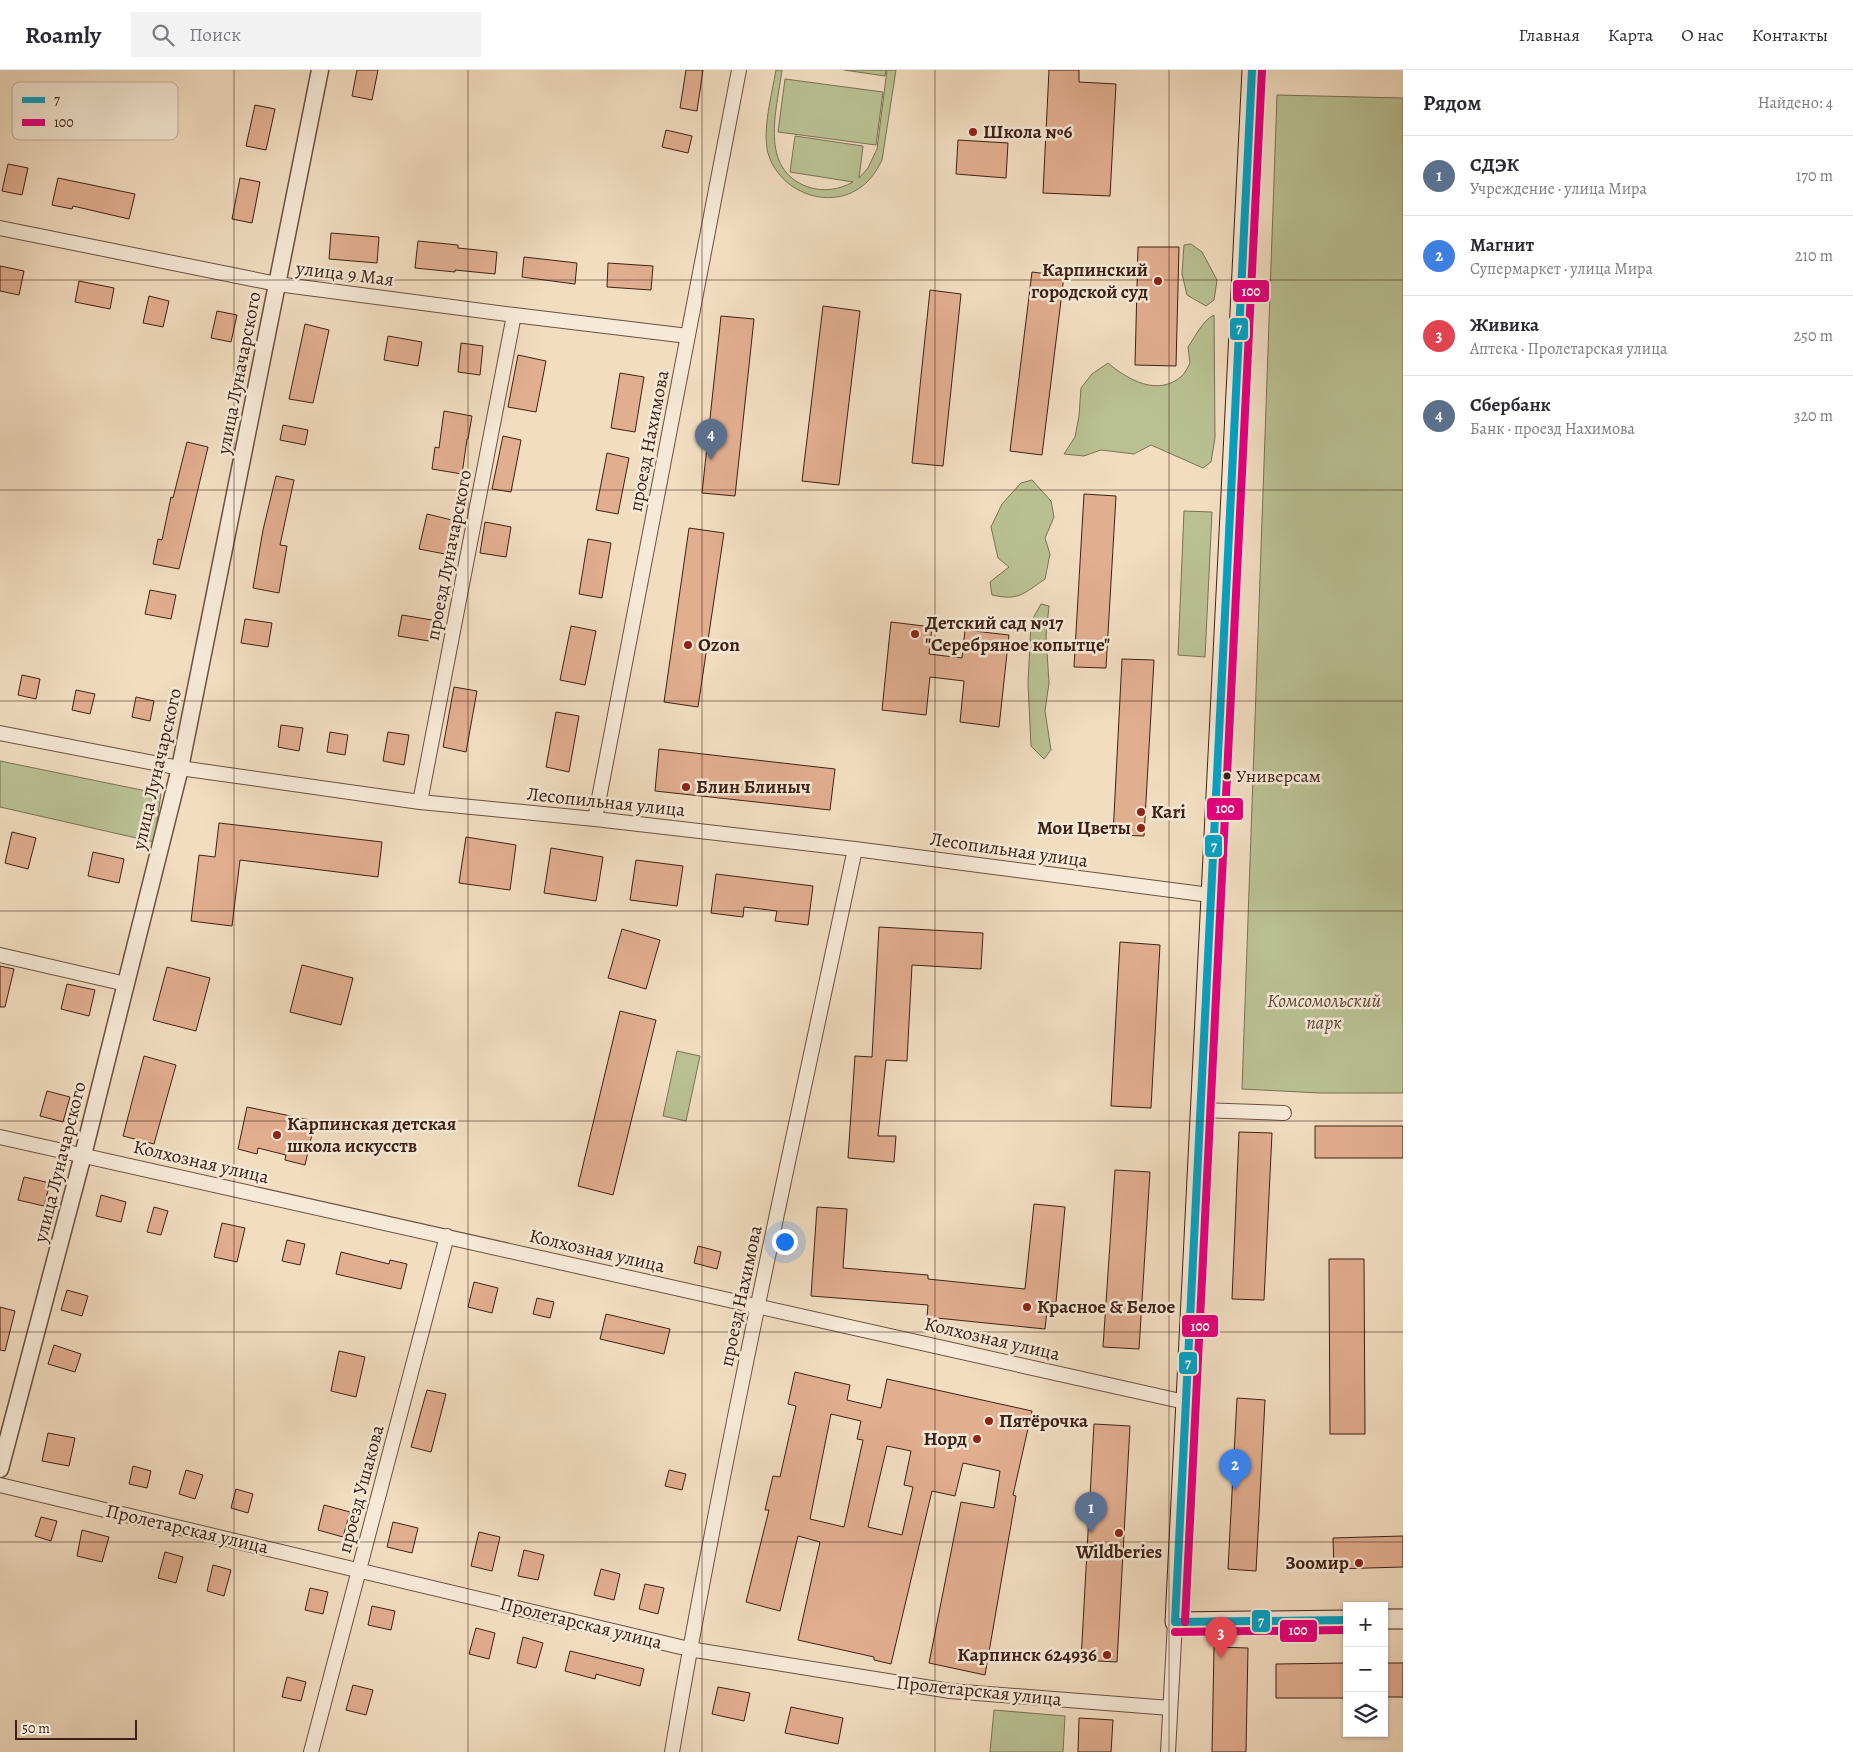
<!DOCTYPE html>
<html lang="ru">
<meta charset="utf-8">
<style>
:root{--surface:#fff;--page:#f2f2f3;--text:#2b2b33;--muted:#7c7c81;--line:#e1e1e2;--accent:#8f2418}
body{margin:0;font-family:Alegreya,serif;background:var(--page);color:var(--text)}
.controls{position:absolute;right:15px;bottom:15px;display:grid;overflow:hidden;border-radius:0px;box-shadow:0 1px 4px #0004}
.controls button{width:45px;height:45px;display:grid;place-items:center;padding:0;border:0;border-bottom:1px solid var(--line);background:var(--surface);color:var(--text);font:25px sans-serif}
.scale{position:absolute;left:15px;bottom:12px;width:122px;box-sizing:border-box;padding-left:5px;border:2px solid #3e2115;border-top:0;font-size:14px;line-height:18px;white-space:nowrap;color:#3e2115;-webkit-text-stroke:4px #f7e9d7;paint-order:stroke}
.you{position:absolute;left:784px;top:1171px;width:18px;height:18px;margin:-12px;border:4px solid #fff;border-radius:50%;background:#1a73e8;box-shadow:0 0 0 8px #1a73e833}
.badge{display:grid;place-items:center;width:32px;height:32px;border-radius:50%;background:var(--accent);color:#fff;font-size:16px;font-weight:700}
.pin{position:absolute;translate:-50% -41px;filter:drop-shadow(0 1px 2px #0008)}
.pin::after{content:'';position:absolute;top:26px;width:18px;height:15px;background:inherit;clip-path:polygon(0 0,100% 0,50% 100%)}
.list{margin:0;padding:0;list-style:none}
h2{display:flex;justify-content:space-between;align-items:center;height:65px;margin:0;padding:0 20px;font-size:21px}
h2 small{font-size:16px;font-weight:400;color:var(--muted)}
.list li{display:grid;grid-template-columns:32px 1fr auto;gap:15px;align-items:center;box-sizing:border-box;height:80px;padding:0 20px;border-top:1px solid var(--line)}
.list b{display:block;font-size:19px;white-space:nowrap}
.list p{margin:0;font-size:16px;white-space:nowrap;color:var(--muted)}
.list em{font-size:16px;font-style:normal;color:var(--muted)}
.icon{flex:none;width:28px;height:28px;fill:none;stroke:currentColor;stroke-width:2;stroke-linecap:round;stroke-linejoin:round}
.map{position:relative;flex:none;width:1403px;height:1682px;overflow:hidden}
header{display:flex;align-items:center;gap:30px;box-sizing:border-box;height:70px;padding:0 25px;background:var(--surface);border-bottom:1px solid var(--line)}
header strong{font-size:24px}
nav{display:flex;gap:28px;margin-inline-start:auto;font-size:18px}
.search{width:350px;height:45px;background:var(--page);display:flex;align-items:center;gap:12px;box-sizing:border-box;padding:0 18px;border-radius:0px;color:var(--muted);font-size:19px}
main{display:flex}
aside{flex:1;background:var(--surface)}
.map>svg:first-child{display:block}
.green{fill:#b9c193;stroke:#7c7154}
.building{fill:#e2ae90;stroke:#3e2115;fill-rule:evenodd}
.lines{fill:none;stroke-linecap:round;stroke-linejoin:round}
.minor-casing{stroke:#6b5040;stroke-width:16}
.tertiary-casing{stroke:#6b5040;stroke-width:19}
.secondary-casing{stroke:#3e2115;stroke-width:21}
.minor{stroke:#f7e9d7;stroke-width:14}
.tertiary{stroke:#f7e9d7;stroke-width:16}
.secondary{stroke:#f7e9d7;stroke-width:19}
.bus-1-casing{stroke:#f7e9d7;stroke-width:11}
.bus-2-casing{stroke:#f7e9d7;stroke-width:11}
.bus-1{stroke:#03a2c5;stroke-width:8}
.bus-2{stroke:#e5007d;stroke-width:8}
.grid{fill:none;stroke:#3e2115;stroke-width:1;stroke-opacity:0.55}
.poi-dot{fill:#8f2418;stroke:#f7e9d7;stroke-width:2}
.bus-dot{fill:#3e2115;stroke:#f7e9d7;stroke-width:2}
.labels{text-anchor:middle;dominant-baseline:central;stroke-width:5;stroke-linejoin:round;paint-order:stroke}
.bus-label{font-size:18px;fill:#3e2115;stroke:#f7e9d7;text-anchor:start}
.poi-label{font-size:19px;font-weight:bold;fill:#3e2115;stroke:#f7e9d7;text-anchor:start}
.street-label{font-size:19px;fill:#3e2115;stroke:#f7e9d7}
.park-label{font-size:19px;font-style:italic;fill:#5d4934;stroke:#f7e9d7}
.key{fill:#f7e9d7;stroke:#c0ad9d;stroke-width:1}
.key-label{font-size:14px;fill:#3e2115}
.line-badge{stroke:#f7e9d7;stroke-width:2}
.badge-label{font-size:14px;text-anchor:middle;font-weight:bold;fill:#fff}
</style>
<header>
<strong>Roamly</strong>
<div class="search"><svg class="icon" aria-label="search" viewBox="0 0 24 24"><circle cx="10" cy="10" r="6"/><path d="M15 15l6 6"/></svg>Поиск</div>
<nav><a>Главная</a><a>Карта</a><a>О нас</a><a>Контакты</a></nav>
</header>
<main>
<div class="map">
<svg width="1403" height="1682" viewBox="0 0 1403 1682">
<rect width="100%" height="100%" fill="#f2ddc1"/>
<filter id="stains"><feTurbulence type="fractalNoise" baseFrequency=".004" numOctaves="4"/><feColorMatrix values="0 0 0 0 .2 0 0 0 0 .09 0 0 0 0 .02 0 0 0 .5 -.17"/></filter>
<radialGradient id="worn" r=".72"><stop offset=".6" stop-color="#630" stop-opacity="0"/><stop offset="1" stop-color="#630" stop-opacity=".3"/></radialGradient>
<path class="green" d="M776 0H782C777 40 758 99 808 117 823 122 839 120 853 112L790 102 795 66 863 76 859 108 868 98 877 79 887 0H896L882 90C877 100 871 110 861 117 829 141 779 122 768 83 762 60 772 24 776 0Z
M844 0H886L885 6Z
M785 9 883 22 876 75 778 62Z
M1277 25 1403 28V1023H1320L1242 1019Z
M1191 174 1202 182 1217 210 1214 230 1206 236 1187 225 1182 204 1184 175Z
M1214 245 1215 368 1211 392 1203 398 1151 375 1134 384 1101 380 1084 386 1064 384 1075 367 1079 346 1081 318 1092 304 1108 293C1128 310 1158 327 1182 306 1185 303 1188 297 1190 293L1188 277C1195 267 1203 250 1214 245Z
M1032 410 1051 431 1054 447 1045 468 1050 484 1045 509C1023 524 1019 531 992 525L990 512 1009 497 998 488 991 457 1002 434 1021 413Z
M1184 441 1212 442 1205 587 1178 585Z
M1041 534 1049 536 1046 566 1049 613 1045 641 1051 680 1044 689 1031 676 1028 613 1031 552Z
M0 691 161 724 154 772 0 737Z
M677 981 700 986 686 1051 663 1046Z
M994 1640 1065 1646 1063 1682H990Z"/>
<path class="building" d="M357 0H378L372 30 352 26Z
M686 0H703L697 41 680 38Z
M1049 0H1079V12L1116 14 1110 126 1043 123Z
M255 35 275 39 266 80 246 76Z
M666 60 692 66 688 83 662 77Z
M958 70 1008 73 1006 108 956 104Z
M8 94 28 98 22 125 2 121Z
M58 108 135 124 129 149 73 136 72 139 52 135Z
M240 108 260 112 252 153 232 149Z
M331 163 379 167 377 193 329 189Z
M418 171 458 175V178L497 182 495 204 455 200V202L415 198Z
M1138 177H1179L1176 296 1135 295Z
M524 187 577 193 575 214 522 207Z
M608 193 653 196 651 220 607 217Z
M0 196 24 201 19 225 0 221Z
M1032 202 1064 206 1042 385 1010 381Z
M79 211 114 218 110 239 75 232Z
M930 220 961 224 943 396 912 393Z
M149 226 169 231 163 257 143 253Z
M823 236 860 241 839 415 802 411Z
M217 241 237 245 231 272 211 268Z
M721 246 754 249 735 426 702 423Z
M305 254 329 260 313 333 289 329Z
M388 266 422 272 418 296 384 290Z
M461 273 483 276 480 305 458 302Z
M518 285 546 291 536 342 508 337Z
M620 303 644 307 635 362 611 358Z
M444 341 472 346 468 369H467L462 404 432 399 435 377 439 378Z
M283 355 308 360 305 375 280 370Z
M503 366 521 370 511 422 492 419Z
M187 372 208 377 179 499 153 494 158 469 162 470 171 427 173 428Z
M607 383 629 388 618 444 596 440Z
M276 406 294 410 280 475 287 476 279 523 253 518 263 460Z
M1084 424 1116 426 1106 598 1074 597Z
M427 444 452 450 445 484 419 479Z
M485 452 511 457 506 487 480 483Z
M689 458 724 463 698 637 664 632Z
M588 469 611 473 602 528 579 524Z
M150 520 176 525 171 549 145 544Z
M402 545 432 550 429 571 398 566Z
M245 549 272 553 268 577 241 573Z
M891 552 932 557 929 584 962 588 965 560 1009 565 999 657 960 652 964 611 930 607 926 645 882 640Z
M571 556 596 561 585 615 560 610Z
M1122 589 1154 590 1144 766 1113 765Z
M22 605 40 609 36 629 18 625Z
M454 617 477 621 466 682 443 677Z
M76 620 95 624 90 644 72 640Z
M136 627 154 631 150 651 132 647Z
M556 642 579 646 569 702 546 697Z
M281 655 303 658 299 681 278 677Z
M330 662 348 665 345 685 327 682Z
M388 662 409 665 404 695 383 691Z
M659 679 835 699 830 740 655 721Z
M219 753 382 772 378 807 240 790 232 856 191 851 199 785 215 787Z
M12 762 36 768 28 799 5 793Z
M466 767 516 775 510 820 459 813Z
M551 778 603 787 596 831 544 823Z
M93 782 124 789 119 813 88 806Z
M636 790 683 796 677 836 630 830Z
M716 804 813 816 808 855 775 851 777 841 744 837 743 847 711 843Z
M879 857 983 863 981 899 912 895 907 991 886 990 878 1066H896L894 1092 848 1088 855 986 872 987Z
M622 859 660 870 646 919 608 908Z
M1120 872 1160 875 1151 1038 1111 1036Z
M302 895 353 908 341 955 290 942Z
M0 896 14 899 5 937H0Z
M167 897 210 908 196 961 153 950Z
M67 914 95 920 89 946 61 939Z
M620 941 656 950 613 1125 578 1116Z
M144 986 176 995 154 1074 123 1066Z
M47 1021 70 1027 63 1052 40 1046Z
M247 1037 315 1051 305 1095 285 1090 286 1085 258 1078 257 1084 238 1079Z
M1315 1056H1403V1088H1315Z
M1239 1062 1272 1063 1264 1230 1232 1229Z
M1115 1100 1150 1102 1139 1279 1103 1277Z
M24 1107 50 1113 44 1136 18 1130Z
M101 1125 126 1132 121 1152 96 1146Z
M1034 1134 1065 1137 1056 1232 1048 1231 1045 1259 927 1247 928 1235 811 1226 817 1137 847 1139 843 1198 928 1205V1209L1025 1219Z
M154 1137 168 1141 161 1165 147 1162Z
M222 1153 245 1158 237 1192 214 1187Z
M287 1170 305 1174 300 1195 282 1191Z
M698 1176 721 1182 717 1199 694 1193Z
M341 1182 389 1194 390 1190 407 1194 401 1219 336 1204Z
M1329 1189H1364L1365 1364H1330Z
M474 1212 498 1218 492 1243 468 1237Z
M67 1220 88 1226 82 1246 61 1240Z
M537 1228 554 1232 550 1248 533 1244Z
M0 1237 15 1241 5 1281 0 1280Z
M606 1244 670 1259 664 1284 600 1269Z
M54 1275 81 1284 75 1302 48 1294Z
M339 1281 365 1287 356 1327 331 1321Z
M795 1302 850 1315 847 1330 881 1338 887 1309 1032 1341 1013 1425 1016 1426 985 1605 929 1593 961 1432 994 1438 1000 1401 963 1393 955 1426 932 1421 891 1594 874 1590V1587L798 1570 820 1472 798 1466 780 1541 746 1532 769 1440H765L773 1406 780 1407 796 1336 788 1334ZM831 1344 861 1351 857 1369 863 1370 844 1457 810 1449ZM887 1376 911 1381 904 1415 913 1417 902 1465 868 1457Z
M427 1320 446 1324 431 1382 411 1377Z
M1237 1328 1265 1330 1256 1501 1228 1499Z
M1094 1354 1130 1356 1117 1592 1081 1590Z
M48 1363 75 1368 69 1396 42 1391Z
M133 1396 151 1401 147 1418 129 1414Z
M186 1400 203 1405 195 1429 179 1424Z
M669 1400 686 1404 682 1420 665 1416Z
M236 1419 253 1424 248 1443 231 1438Z
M324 1435 350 1442 343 1467 318 1460Z
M41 1447 57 1451 51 1471 35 1466Z
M393 1452 418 1458 412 1483 387 1477Z
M82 1460 109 1467 102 1492 77 1486Z
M479 1462 500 1467 492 1501 471 1496Z
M1403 1466V1497L1334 1499 1333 1468Z
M524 1480 544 1485 538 1510 518 1506Z
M165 1482 183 1487 176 1513 158 1508Z
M213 1495 231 1500 224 1526 207 1521Z
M601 1499 620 1504 614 1530 594 1525Z
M645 1514 664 1518 658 1544 639 1539Z
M310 1518 328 1522 323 1544 305 1540Z
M372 1536 395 1541 391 1560 368 1555Z
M476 1558 495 1563 489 1589 469 1584Z
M523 1567 543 1573 536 1598 517 1593Z
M1214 1577 1248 1578 1246 1682H1212Z
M570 1581 644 1599 640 1616 596 1604 595 1609 565 1601Z
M1347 1593V1628H1276V1594Z
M1384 1593H1403V1627H1384Z
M287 1607 306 1612 301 1631 282 1627Z
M353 1615 373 1620 366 1645 346 1640Z
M718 1617 750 1623 744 1651 712 1644Z
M791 1637 843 1648 838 1674 785 1663Z
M1079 1648 1113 1650 1111 1682H1078Z"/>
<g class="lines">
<defs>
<path id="minor" d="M0 158 277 214 514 245 688 266
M0 663 180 698 420 732 595 749 855 779 1210 825
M420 732 514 245
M595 749 739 0
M0 885 126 914
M1200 1040 1284 1043
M0 1067 1185 1332
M0 1415 689 1579 950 1621 1170 1638
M311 1682 447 1166
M672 1682C724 1379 791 1079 855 779
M1168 1682 1175 1552"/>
<path id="tertiary" d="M0 1399 83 1085 180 698 320 0"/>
<path id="secondary" d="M1252 0 1175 1552 1347 1550
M1384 1549H1403"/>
</defs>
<use href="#minor" class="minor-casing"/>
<use href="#tertiary" class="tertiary-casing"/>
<use href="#secondary" class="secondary-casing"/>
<use href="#minor" class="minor"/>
<use href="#tertiary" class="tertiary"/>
<use href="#secondary" class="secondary"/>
<defs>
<path id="bus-1" d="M1175 1552 1252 0
M1175 1552 1347 1550"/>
<path id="bus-2" d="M1185 1552 1262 0
M1175 1562 1347 1560"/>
</defs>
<use href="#bus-1" class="bus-1-casing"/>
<use href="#bus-2" class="bus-2-casing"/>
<use href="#bus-1" class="bus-1"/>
<use href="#bus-2" class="bus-2"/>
</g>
<path class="grid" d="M234 0V1682M468 0V1682M702 0V1682M935 0V1682M1169 0V1682M0 210H1403M0 420H1403M0 631H1403M0 841H1403M0 1051H1403M0 1262H1403M0 1472H1403"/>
<g class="poi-dot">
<circle cx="973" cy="62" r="5"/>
<circle cx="1158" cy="211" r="5"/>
<circle cx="915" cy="564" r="5"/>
<circle cx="688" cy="575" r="5"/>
<circle cx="686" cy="717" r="5"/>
<circle cx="1141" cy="742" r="5"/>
<circle cx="1141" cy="758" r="5"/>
<circle cx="277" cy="1065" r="5"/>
<circle cx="1027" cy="1237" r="5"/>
<circle cx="989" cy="1351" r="5"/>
<circle cx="977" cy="1369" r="5"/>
<circle cx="1119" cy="1463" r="5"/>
<circle cx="1359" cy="1493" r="5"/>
<circle cx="1107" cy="1585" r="5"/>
</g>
<circle class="bus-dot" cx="1227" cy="706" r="4.5"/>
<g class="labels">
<g class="bus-label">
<text x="1236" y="706">Универсам</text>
</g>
<g class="poi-label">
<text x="983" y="62">Школа №6</text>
<text x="1148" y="200" text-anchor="end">Карпинский<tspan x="1148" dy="22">городской суд</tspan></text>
<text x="925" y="553">Детский сад №17<tspan x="925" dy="22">"Серебряное копытце"</tspan></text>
<text x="698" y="575">Ozon</text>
<text x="696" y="717">Блин Блиныч</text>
<text x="1151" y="742">Kari</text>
<text x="1131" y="758" text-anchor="end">Мои Цветы</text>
<text x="287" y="1054">Карпинская детская<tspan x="287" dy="22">школа искусств</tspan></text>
<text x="1037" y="1237">Красное &amp; Белое</text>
<text x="999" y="1351">Пятёрочка</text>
<text x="967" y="1369" text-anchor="end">Норд</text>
<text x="1119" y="1482" text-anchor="middle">Wildberies</text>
<text x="1349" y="1493" text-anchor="end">Зоомир</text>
<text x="1097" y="1585" text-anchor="end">Карпинск 624936</text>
</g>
<g class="street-label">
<text transform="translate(345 204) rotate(7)">улица 9 Мая</text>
<text transform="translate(239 303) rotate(-79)">улица Луначарского</text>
<text transform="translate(649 371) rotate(-79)">проезд Нахимова</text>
<text transform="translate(449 485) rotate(-79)">проезд Луначарского</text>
<text transform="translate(157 699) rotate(-77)">улица Луначарского</text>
<text transform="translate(606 732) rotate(6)">Лесопильная улица</text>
<text transform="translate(1009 780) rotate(8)">Лесопильная улица</text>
<text transform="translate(60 1092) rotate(-76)">улица Луначарского</text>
<text transform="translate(201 1092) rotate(13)">Колхозная улица</text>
<text transform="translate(597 1181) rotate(13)">Колхозная улица</text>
<text transform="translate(741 1226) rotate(-78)">проезд Нахимова</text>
<text transform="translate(992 1269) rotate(13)">Колхозная улица</text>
<text transform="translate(361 1419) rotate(-75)">проезд Ушакова</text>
<text transform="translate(187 1459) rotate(13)">Пролетарская улица</text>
<text transform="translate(581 1553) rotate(14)">Пролетарская улица</text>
<text transform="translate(979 1621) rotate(6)">Пролетарская улица</text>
</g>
<g class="park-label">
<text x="1324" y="931">Комсомольский<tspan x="1324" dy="22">парк</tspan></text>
</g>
</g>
<rect x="12" y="12" width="166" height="58" rx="8" class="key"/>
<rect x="22" y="27" width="23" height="6" fill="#03a2c5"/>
<rect x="22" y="49" width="23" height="7" fill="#e5007d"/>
<g class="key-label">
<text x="54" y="35">7</text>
<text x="54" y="57">100</text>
</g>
<g class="line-badge">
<rect x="1232" y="209" width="38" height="24" rx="5" fill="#e5007d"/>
<rect x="1229" y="247" width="20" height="24" rx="5" fill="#03a2c5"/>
<rect x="1206" y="727" width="38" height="24" rx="5" fill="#e5007d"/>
<rect x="1204" y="764" width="19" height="24" rx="5" fill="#03a2c5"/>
<rect x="1181" y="1244" width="38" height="24" rx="5" fill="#e5007d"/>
<rect x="1178" y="1281" width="20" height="24" rx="5" fill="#03a2c5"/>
<rect x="1251" y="1539" width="20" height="24" rx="5" fill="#03a2c5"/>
<rect x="1279" y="1549" width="39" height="24" rx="5" fill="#e5007d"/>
</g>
<g class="badge-label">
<text x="1251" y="226">100</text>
<text x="1239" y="263">7</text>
<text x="1225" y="743">100</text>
<text x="1214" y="781">7</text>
<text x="1200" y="1261">100</text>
<text x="1188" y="1298">7</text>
<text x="1261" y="1556">7</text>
<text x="1298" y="1565">100</text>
</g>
<rect width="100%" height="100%" filter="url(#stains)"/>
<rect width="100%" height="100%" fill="url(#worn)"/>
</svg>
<div class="controls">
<button>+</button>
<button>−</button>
<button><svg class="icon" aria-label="layers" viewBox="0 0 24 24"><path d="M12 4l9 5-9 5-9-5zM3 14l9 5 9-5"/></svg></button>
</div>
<div class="scale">50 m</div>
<div class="you"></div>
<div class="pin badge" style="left:1091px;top:1463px;background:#5c6f8a">1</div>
<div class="pin badge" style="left:1235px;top:1420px;background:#3f7fe0">2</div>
<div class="pin badge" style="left:1221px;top:1588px;background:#e0444e">3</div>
<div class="pin badge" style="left:711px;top:390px;background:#5c6f8a">4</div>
</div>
<aside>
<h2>Рядом<small>Найдено: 4</small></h2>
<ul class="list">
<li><span class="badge" style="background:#5c6f8a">1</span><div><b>СДЭК</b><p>Учреждение · улица Мира</p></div><em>170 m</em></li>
<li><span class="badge" style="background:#3f7fe0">2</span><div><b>Магнит</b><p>Супермаркет · улица Мира</p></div><em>210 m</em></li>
<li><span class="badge" style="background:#e0444e">3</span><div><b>Живика</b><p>Аптека · Пролетарская улица</p></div><em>250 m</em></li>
<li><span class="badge" style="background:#5c6f8a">4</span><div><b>Сбербанк</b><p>Банк · проезд Нахимова</p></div><em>320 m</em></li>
</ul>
</aside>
</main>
